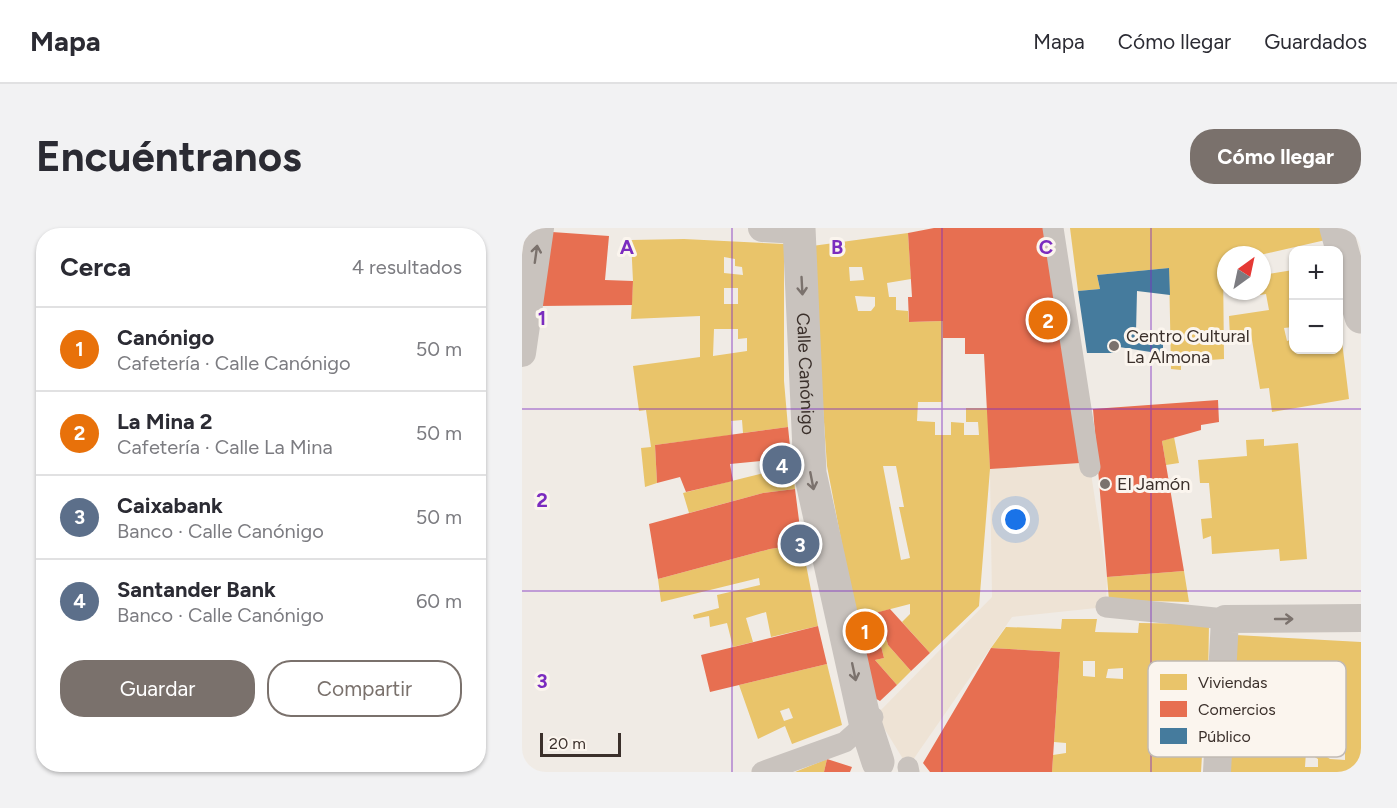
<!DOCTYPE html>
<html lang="es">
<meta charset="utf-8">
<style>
:root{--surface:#fff;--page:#f2f2f3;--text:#2b2b33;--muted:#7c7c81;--line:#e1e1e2;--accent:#7a716c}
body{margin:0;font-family:Figtree,sans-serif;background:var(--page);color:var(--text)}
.controls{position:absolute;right:18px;top:18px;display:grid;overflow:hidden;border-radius:12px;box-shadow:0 2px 4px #0004}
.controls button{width:54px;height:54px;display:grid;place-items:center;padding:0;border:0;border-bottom:2px solid var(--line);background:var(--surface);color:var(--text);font:30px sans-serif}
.compass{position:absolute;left:695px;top:18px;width:54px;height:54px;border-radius:50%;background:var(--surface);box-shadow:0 2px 4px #0004;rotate:33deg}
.scale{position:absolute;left:18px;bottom:15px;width:81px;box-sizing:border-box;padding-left:6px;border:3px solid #3b302b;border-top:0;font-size:16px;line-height:21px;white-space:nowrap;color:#3b302b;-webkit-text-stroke:4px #fbf5ee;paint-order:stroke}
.you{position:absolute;left:494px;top:292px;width:21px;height:21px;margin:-15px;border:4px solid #fff;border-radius:50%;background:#1a73e8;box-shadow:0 0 0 9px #1a73e833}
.badge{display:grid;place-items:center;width:39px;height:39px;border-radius:50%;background:var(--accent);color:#fff;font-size:20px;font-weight:700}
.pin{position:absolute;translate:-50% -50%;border:3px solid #fff;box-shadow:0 2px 6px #0006}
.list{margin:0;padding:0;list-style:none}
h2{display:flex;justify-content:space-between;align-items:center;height:78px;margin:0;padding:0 24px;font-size:26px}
h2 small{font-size:20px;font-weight:400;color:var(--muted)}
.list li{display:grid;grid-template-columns:39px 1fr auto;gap:18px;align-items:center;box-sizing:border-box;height:84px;padding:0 24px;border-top:2px solid var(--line)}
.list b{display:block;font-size:22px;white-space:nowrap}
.list p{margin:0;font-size:20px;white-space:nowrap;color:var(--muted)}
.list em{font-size:20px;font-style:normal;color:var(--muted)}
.actions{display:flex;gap:12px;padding:18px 24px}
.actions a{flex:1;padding:14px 0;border:2px solid var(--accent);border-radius:24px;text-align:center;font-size:21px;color:var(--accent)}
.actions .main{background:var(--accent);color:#fff}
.map{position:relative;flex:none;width:839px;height:544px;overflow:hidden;border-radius:24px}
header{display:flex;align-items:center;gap:36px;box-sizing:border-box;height:84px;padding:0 30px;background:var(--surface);border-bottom:2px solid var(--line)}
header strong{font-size:28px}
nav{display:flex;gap:33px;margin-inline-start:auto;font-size:21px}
.intro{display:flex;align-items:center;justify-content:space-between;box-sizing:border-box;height:144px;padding:0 36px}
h1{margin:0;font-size:42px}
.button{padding:15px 27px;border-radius:24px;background:var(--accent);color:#fff;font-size:21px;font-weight:700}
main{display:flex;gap:36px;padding:0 36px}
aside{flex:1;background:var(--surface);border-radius:24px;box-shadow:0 2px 4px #0004}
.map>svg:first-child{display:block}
.plaza{fill:#eee3d5}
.homes{fill:#e9c46a;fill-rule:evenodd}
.shops{fill:#e76f51}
.public{fill:#457b9d}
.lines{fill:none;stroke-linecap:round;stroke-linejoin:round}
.pedestrian{stroke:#c9c3be;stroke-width:21}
.minor{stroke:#c9c3be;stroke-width:28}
.tertiary{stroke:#c9c3be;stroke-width:33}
.oneway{stroke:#7b726d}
.grid{fill:none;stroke:#7b2cbf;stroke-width:1.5;stroke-opacity:0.55}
.poi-dot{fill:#7a716c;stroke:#fbf5ee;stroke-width:2}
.labels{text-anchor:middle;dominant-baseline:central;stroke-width:6;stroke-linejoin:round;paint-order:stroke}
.poi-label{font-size:18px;fill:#3b302b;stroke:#fbf5ee;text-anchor:start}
.street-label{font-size:18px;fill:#3b302b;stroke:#fbf5ee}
.key{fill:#fbf5ee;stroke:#c1bab4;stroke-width:1.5}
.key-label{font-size:16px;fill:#3b302b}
.grid-label{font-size:20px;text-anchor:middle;font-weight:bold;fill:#7b2cbf;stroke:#fbf5ee;stroke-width:6;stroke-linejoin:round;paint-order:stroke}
</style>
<header>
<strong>Mapa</strong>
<nav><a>Mapa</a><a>Cómo llegar</a><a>Guardados</a></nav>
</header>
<div class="intro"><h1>Encuéntranos</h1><a class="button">Cómo llegar</a></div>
<main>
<aside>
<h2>Cerca<small>4 resultados</small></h2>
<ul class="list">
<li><span class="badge" style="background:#e8710a">1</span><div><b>Canónigo</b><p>Cafetería · Calle Canónigo</p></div><em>50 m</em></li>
<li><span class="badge" style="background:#e8710a">2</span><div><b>La Mina 2</b><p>Cafetería · Calle La Mina</p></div><em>50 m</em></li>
<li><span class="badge" style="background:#5c6f8a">3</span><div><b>Caixabank</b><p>Banco · Calle Canónigo</p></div><em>50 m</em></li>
<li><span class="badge" style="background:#5c6f8a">4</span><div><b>Santander Bank</b><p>Banco · Calle Canónigo</p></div><em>60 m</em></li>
</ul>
<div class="actions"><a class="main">Guardar</a><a>Compartir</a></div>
</aside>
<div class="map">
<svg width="839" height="544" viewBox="0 0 839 544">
<rect width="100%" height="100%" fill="#f0ebe5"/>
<path class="plaza" d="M558 235 568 239 585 349 584 379 490 389 386 539 354 487 470 369 468 241Z"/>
<path class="homes" d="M548 0H804L808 11 738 27H704V35L701 36 702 131 659 134V142L649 141 647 40 575 47 578 61 556 63Z
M386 5 389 51 365 55 367 69H374V82L386 83 387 94 421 93 420 174H396L395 193 413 194V207H429V194L442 195V207H457L456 194H444V180H466L468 241 457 378 408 425 380 394 388 386V376L334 390 305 238 290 18ZM327 39H340L342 52 328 53ZM333 68 353 69V78L349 83H336ZM361 238H374L382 279H377L388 330 379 332Z
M162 11 262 16V153L266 199 221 205 220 192 209 193 210 207 133 217 135 255 123 259 119 220 129 219 124 182 117 183 111 138 178 129V88L109 91 111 53 109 12ZM202 29 213 31V38L220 39 221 47 202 45ZM202 60H216V76H202ZM192 101H216V111L225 110V123L191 128Z
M771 42V99L762 100 765 113 771 111V122H816L818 97 827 171 750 184 747 160 738 161 729 106 708 110 707 88 747 82 744 66 732 68 731 63H740V47Z
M652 209 657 235 644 237 640 213Z
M742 211V218L776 215 785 331 758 333 757 321 690 326 689 308 681 311 679 291 690 290 687 255H678L676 232 725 228 724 212Z
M270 238 273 261 241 265 167 285 161 265Z
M280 316 296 398 249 409 244 384 224 390 231 414 211 419 205 395 188 399 187 388 172 391 171 387 197 380 195 367 238 357 237 350 139 374 136 351 248 321Z
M662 343 667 374 587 372 585 349Z
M540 391H575L573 404 616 405 617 395 687 396 686 453 659 451V476L683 477 679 544H530L531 527 544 525V515L532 514 538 424 469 420 484 399 539 401ZM561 433H573V449L561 448ZM601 440V451L584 450 586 441Z
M363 406 366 417 389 443 375 457 353 432 362 430 359 418 340 422 338 410Z
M714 407 839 414V544H708ZM731 461H741L739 489H750L749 506 770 517V527L744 525V504L727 495ZM777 496 795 499 791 528 796 531V539H783L784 524 773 519ZM807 522 823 525V532L808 531 805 529Z
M305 436 320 497 270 516 263 498 236 511 217 457ZM267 480 271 490 262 493 258 483Z
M305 531 302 544H273Z"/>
<path class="shops" d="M412 0H524L558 235 468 241 462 126H443V110H421V93L387 94 386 69H390L386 5Z
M30 4 87 8 83 52 111 53 110 77 19 78Z
M696 172 697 194 679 197V202L640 213 662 343 585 349 571 181Z
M266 199 270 238 239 246V233L208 236 211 253 164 264 158 249 135 255 133 217Z
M273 261 280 316 248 321 136 351 127 296 241 265Z
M368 381 408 425 389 443 366 417 363 406 338 410 334 390Z
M296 398 305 436 188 464 179 427Z
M359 418 362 430 353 432 375 457 358 473 349 468 340 422Z
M469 420 538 424 530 544H408L401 535Z
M305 531 330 539 328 544H302Z"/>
<path class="public" d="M647 40 648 67 615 63 614 104 641 107V126L591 118 593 125H565L556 63 578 61 575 47Z"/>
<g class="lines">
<path class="pedestrian" d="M531 0 568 239
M584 379 703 391
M386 539 387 544
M240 544 323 514 351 489"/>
<path class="minor" d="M240 0 277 2
M0 125 18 0
M695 544 703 391 839 390"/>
<g class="tertiary">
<path id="s1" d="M277 0 288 245 343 494 356 534"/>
<path d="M814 0 839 89"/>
</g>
</g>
<defs><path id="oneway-shaft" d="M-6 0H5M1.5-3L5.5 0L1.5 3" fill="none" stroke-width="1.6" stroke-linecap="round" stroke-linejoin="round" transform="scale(1.5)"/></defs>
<g class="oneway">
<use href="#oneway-shaft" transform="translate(14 26) rotate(-82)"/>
<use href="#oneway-shaft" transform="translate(280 58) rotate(87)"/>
<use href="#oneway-shaft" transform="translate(290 253) rotate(79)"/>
<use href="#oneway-shaft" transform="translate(762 391)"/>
<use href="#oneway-shaft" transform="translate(332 444) rotate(78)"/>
</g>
<path class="grid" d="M210 0V544M420 0V544M629 0V544M0 181H839M0 363H839"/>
<g class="poi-dot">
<circle cx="592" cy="118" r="6"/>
<circle cx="583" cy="256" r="6"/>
</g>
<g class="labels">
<g class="poi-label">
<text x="604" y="108">Centro Cultural<tspan x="604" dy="21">La Almona</tspan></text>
<text x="595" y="256">El Jamón</text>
</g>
<g class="street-label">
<text stroke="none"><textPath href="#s1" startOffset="146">Calle Canónigo</textPath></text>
</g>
</g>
<rect x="626" y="433" width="198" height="96" rx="9" class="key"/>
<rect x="638" y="446" width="27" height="16" fill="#e9c46a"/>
<rect x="638" y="473" width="27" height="16" fill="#e76f51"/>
<rect x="638" y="500" width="27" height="16" fill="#457b9d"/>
<g class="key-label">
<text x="676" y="460">Viviendas</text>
<text x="676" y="487">Comercios</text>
<text x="676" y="514">Público</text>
</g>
<g class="grid-label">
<text x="105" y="26">A</text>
<text x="315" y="26">B</text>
<text x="524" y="26">C</text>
<text x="20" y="97">1</text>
<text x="20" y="279">2</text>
<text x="20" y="460">3</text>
</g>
</svg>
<div class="controls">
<button>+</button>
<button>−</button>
</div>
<svg class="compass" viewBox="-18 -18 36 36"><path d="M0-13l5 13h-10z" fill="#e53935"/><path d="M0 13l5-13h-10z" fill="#7c7c81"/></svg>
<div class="scale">20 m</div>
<div class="you"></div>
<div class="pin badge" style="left:343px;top:403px;background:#e8710a">1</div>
<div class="pin badge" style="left:526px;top:92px;background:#e8710a">2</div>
<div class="pin badge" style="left:278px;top:316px;background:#5c6f8a">3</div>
<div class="pin badge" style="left:260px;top:237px;background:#5c6f8a">4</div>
</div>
</main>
